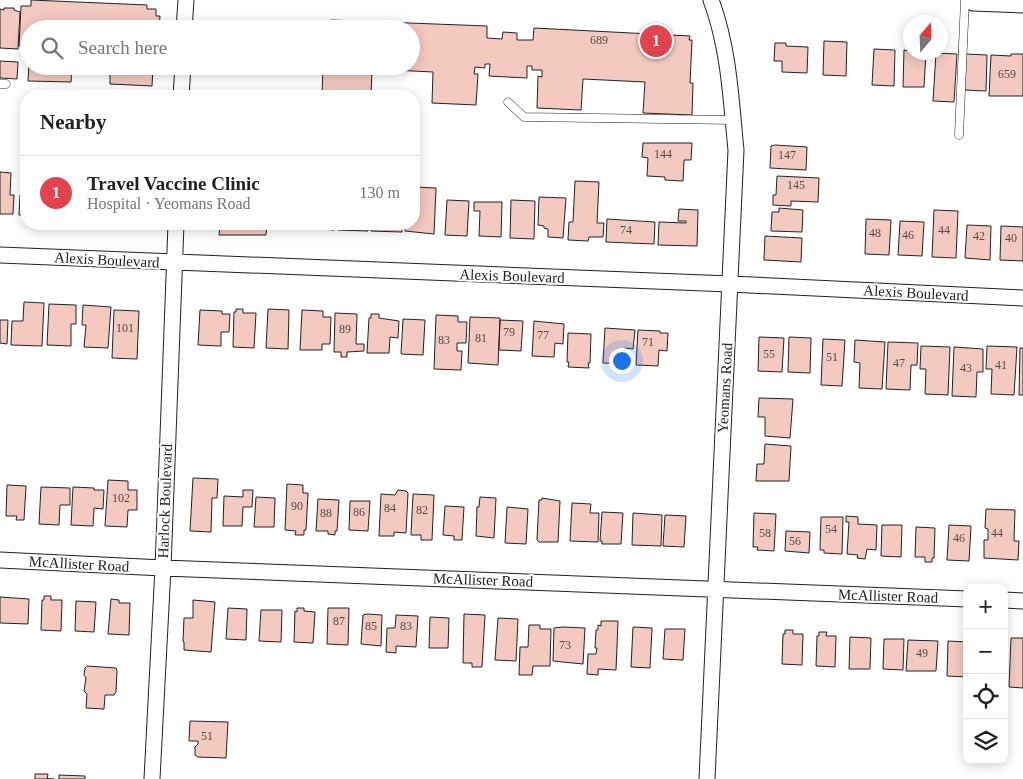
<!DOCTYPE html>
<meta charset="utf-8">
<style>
:root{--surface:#fff;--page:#f2f2f2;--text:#202124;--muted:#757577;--line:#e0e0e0;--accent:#b45309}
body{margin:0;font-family:Georgia,serif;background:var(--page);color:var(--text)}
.controls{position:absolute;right:15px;bottom:15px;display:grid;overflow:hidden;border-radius:10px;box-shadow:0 2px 12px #0003}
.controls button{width:45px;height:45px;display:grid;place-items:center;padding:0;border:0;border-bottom:1px solid var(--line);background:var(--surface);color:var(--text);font:25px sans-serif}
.compass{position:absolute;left:903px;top:15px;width:45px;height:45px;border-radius:50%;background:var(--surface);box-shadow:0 2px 12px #0003;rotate:19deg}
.you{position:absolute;left:621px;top:360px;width:18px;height:18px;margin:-12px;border:4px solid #fff;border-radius:50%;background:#1a73e8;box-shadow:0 0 0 8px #1a73e833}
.badge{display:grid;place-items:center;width:32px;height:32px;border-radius:50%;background:var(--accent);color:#fff;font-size:16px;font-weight:700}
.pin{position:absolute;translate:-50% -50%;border:2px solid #fff;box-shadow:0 1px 5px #0006}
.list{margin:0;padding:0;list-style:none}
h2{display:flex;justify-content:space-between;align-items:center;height:65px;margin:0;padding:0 20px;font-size:21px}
h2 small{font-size:16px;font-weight:400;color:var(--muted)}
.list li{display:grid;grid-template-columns:32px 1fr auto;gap:15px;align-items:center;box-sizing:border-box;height:75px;padding:0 20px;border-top:1px solid var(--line)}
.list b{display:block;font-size:19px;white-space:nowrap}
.list p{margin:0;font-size:16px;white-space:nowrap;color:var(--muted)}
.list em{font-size:16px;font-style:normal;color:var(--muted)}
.icon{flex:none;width:28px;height:28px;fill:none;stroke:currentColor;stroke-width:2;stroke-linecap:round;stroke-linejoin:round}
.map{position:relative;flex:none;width:1023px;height:779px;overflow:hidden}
.search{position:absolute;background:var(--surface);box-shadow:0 2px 12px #0003;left:20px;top:20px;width:400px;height:55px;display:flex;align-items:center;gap:12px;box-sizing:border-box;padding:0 18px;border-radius:28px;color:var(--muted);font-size:19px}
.panel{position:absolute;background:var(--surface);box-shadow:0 2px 12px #0003;left:20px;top:90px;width:400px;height:140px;border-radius:20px}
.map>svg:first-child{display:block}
.building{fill:#f3c9c0;stroke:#222}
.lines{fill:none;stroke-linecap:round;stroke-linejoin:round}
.lane-casing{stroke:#222;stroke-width:9}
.street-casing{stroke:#222;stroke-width:17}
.secondary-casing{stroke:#222;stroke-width:23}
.lane{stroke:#fff;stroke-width:8}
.street{stroke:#fff;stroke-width:15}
.secondary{stroke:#fff;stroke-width:21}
.labels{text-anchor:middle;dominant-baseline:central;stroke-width:4;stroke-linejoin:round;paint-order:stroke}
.number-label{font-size:12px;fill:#564c4a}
.street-label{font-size:15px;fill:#222;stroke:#fff}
</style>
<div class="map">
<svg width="1023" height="779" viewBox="0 0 1023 779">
<rect width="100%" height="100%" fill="#fff"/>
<path class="building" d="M31 0 147 5V9H156V16H160L159 29H29V45L19 46 21 6H31Z
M4 8H14V10L20 12 18 49 0 48V9L4 10Z
M331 20 487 26V38L502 39 503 32 517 33V40H533L534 28 690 36 689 40H692L690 83H693L692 115 643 113 645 82 583 79 581 110 537 108 538 76 542 77V70H532V66H527V78L489 76 490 64H485V68L475 67 474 74H478L476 105 432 103 433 72 372 69 371 96H322L323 66H411V29H328L329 23H331Z
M824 41 847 42 846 76 823 75Z
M775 43H786V46L808 47 807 73 782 72V61H774Z
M874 49 895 50 894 86 872 85Z
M904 50 910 51V52H926L924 87H903Z
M936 53 957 54 954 102 933 101Z
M966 54 987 55 986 91 964 90Z
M1011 54H1023V96H989L991 55 1011 56Z
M0 61 18 62 17 79 0 78Z
M29 63V66H72L71 82 28 81Z
M110 66H157L153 67 152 86 110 84Z
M643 143H692L691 160H684L683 181 665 180V177L647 176 648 158 642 157Z
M775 145 807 147 806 170 770 168 771 146Z
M0 172 11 173 10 195H14L13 214H0Z
M24 173H26V215H19L20 195H23Z
M777 176 819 178 818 202 791 201V206L773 205V195H776Z
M575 181 599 182 597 223H604L603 237H589L588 241 568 240 569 222H573Z
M414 187 436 188 434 234 405 231V224H414Z
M539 197 566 198 563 238 548 237V229L544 228V226L538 225Z
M447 200 469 201 467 236 445 235Z
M511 200 535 201 534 239 510 238Z
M474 202H502L501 237 479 236 480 211H474Z
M779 208 803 210 802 232 771 231 772 212H779Z
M679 209 698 210 697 246 658 245 659 222 686 223V221H678Z
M934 210 958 211 956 258 932 257Z
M607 219 655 222 654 244 606 242Z
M866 219 891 220 889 255 865 254Z
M900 221 924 222 922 256 898 255Z
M220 224H267L266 235H219Z
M304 224H334V230L304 228Z
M338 224H368V231L338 230Z
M371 224H402V232L371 231Z
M967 225 991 226 990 260 965 258Z
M1001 226 1023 227V261L1000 260Z
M765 236 802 238 801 262 764 260Z
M24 302 44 303 42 346 11 345 12 321H23Z
M49 304 76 305V324H71V346L47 345Z
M83 305 111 307 108 348 84 347 86 325H82Z
M236 309H243V313H256L254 348 233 347 234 312H236Z
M268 309 289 310 288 349 266 348Z
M114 310 139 311 137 359 112 358Z
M200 310 222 311V314H230L229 332H221V346L198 345Z
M302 310 323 311V317H331L330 344H322V350H300Z
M335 313 357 314 356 344H364V351L347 352V357H341V352H334Z
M371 314H379V318L399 321 398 338 390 337 389 353H367L369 318H371Z
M436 315 458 316V322H467L466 343H457V351H462L461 370 434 369Z
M470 317 500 318 498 365 468 363Z
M403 319 425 320 423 355 401 354Z
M0 320H8L7 344 0 343Z
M500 320 523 321 521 351 499 350Z
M534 321 564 324 563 344 555 343 554 357 532 356Z
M605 328 635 330 633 349 625 348 624 364 603 363Z
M638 330 660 331V333H668L667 351 659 350 658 366 636 365Z
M568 333 591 334 590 363H588L589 368 568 367 569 362H567Z
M759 337 784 338 782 372 758 371Z
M789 337 811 338 810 373 788 372Z
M823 339 845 340 842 386 821 385Z
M855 340 885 342 882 389 859 388 860 363 854 362Z
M888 342 918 343 917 365H911L910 390 886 389Z
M921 346 950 347 948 395 925 394 926 369H920Z
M987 346 1017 347 1014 395 991 394 992 369H986Z
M954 347 983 349V372H977L976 397 952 396Z
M1020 348H1023V395H1019Z
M759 398 793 399 790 438 765 436V417H758Z
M765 444 791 446 789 481H756L757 464H764Z
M193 478 218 479 217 498H212L211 532 190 531Z
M108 480 128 481V490H137V510H128L127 527 105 526Z
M287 484 303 485V493H308L306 530H304V535H295L296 531 285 530Z
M7 485 26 486 24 520H16L17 516H6Z
M41 487 70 488V505H60L59 525 39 524Z
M73 487 94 488V490H104L103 509 94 508 93 526 71 525Z
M243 490H253L252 507H243L242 526H223L224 496 243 497Z
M398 490 406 491 408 493 406 533 394 532V536H379L381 494 395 495Z
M413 494 434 495 432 540H421V535H411Z
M256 497 275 498 274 527H254Z
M480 497 496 498 494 538 476 536 477 507H479Z
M542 498 560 501 558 542H539L537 540 539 500H542Z
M318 499 339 500 337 531H335V535L328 534V531H316Z
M350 501H370L368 531 349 530Z
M572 503 591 504 590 513H599L598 542 570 541Z
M445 506 464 507 462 540H454V536L443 535Z
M507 507 528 509 526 544 505 543Z
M986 509 1015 510 1014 541H1019L1018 560 984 558V540H988V529L985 528Z
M602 512 623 513 621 544H602V541H600Z
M633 513 662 515 661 546 632 545Z
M754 513 776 514 774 551 757 550 758 547H753Z
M665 515 686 516 684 547 663 546Z
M846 516 858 517V524L877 525 876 550 867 549 865 559 857 558 858 555 847 554 849 522H846Z
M821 517H843L842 554 824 553V550H820Z
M882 525H902L901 557 881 556Z
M949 525 971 526 969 561 947 560Z
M916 527 935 528 934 558H932V562H925V557H915Z
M786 531 810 532 809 553 785 551Z
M44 596H51V600H62L61 631 41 630 42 600H44Z
M0 597 29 599 28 624 0 623Z
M111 599 119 600V603H130L129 635 108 634Z
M193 600 215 602 211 652 184 650V642L183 641 184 618H193Z
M76 601 96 602 94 632 75 631Z
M228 608 247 609 246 640 226 639Z
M297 608H304V611L315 612 313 643 294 642 295 611 297 612Z
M328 608H349L348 645 327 644Z
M261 610H282L281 642 259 641Z
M367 614 382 615 381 646 361 644 363 615Z
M464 614 485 615 482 667H472V663H463Z
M396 615 418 616 416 647 396 646V653L386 652 387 628H395Z
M430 617 449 618 448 648H429Z
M498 618 518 619 516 661 495 660Z
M601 621H618L616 670 598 669V675L587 674 588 654H596L597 648H595L596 630H598V625L601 626Z
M529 625H540V629H551L550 666H533L532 675H519L520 647H528Z
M563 627 585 628 583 664 553 661 554 628Z
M633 627 652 628 650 668 631 667Z
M665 629H685L683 660 663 659Z
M785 630H793V634H803L802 665 782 664 783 634H785Z
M819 632H827L826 636H836L835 667 816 666 817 636H819Z
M850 637 871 638 870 669H849Z
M1011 638H1023V688L1009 687Z
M884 639H904L903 670 883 669Z
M908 640 938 641 936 671H906Z
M948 641 967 642V677L947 676Z
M87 666 116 668 117 671 116 692 114 695H105L104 709 86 708 87 694 84 691 86 678 84 675 85 668Z
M190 721 228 722 226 758 198 757 195 755V747L198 744V741H189Z
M35 774H48L47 779H54H35Z
M59 775 85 776V779H59Z"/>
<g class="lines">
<defs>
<path id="lane" d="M0 84H6
M508 102 524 117 733 120
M959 135 965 0"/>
<path id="street" d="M184 29 186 0
M181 96 183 66
M0 255 730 284 1023 298
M0 560 163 568 967 599
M1004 600 1023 601
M152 779 163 568 176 224
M707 779 736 150C731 100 729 48 711 0"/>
<path id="secondary" d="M973 0 1023 2"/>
</defs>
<use href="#lane" class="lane-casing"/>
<use href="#street" class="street-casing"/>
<use href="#secondary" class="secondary-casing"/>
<use href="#lane" class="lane"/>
<use href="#street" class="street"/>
<use href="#secondary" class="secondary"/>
</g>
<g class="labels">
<g class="number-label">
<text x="599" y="40">689</text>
<text x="1007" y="74">659</text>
<text x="663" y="154">144</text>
<text x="787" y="155">147</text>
<text x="796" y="185">145</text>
<text x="626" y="230">74</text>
<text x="944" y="230">44</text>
<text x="875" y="233">48</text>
<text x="908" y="235">46</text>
<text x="979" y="236">42</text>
<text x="1011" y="238">40</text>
<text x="125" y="328">101</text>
<text x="345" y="329">89</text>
<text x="509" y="332">79</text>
<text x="543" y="335">77</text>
<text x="481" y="338">81</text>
<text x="444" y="340">83</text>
<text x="648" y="342">71</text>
<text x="769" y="354">55</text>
<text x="832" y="357">51</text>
<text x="899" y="363">47</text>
<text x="1001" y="365">41</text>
<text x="966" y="368">43</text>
<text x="121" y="498">102</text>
<text x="297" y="506">90</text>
<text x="390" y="508">84</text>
<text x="422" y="510">82</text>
<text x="359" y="512">86</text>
<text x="326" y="513">88</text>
<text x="831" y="529">54</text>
<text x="765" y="533">58</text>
<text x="997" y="533">44</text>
<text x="959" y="538">46</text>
<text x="795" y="541">56</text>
<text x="339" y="621">87</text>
<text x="371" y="626">85</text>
<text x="406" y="626">83</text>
<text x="565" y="645">73</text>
<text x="922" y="653">49</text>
<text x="207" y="736">51</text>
</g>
<g class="street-label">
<text transform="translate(107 260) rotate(3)">Alexis Boulevard</text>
<text transform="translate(512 276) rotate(2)">Alexis Boulevard</text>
<text transform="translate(916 293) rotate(3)">Alexis Boulevard</text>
<text transform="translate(725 388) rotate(-87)">Yeomans Road</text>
<text transform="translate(165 501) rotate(-88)">Harlock Boulevard</text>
<text transform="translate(79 564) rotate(3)">McAllister Road</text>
<text transform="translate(483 580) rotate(2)">McAllister Road</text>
<text transform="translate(888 596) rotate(2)">McAllister Road</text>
</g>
</g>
</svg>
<div class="controls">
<button>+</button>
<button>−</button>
<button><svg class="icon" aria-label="locate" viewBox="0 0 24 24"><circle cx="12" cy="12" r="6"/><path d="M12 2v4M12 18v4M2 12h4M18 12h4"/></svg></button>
<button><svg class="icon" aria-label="layers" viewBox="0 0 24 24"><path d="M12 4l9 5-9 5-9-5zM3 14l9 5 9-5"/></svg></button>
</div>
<svg class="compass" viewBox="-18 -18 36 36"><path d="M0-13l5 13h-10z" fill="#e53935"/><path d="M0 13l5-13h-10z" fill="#757577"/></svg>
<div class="you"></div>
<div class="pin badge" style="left:656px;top:41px;background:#e0444e">1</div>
<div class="search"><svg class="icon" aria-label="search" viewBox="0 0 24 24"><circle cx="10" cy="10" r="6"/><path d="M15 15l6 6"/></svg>Search here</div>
<section class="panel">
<h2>Nearby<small></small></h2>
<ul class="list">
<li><span class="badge" style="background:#e0444e">1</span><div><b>Travel Vaccine Clinic</b><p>Hospital · Yeomans Road</p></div><em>130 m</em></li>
</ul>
</section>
</div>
